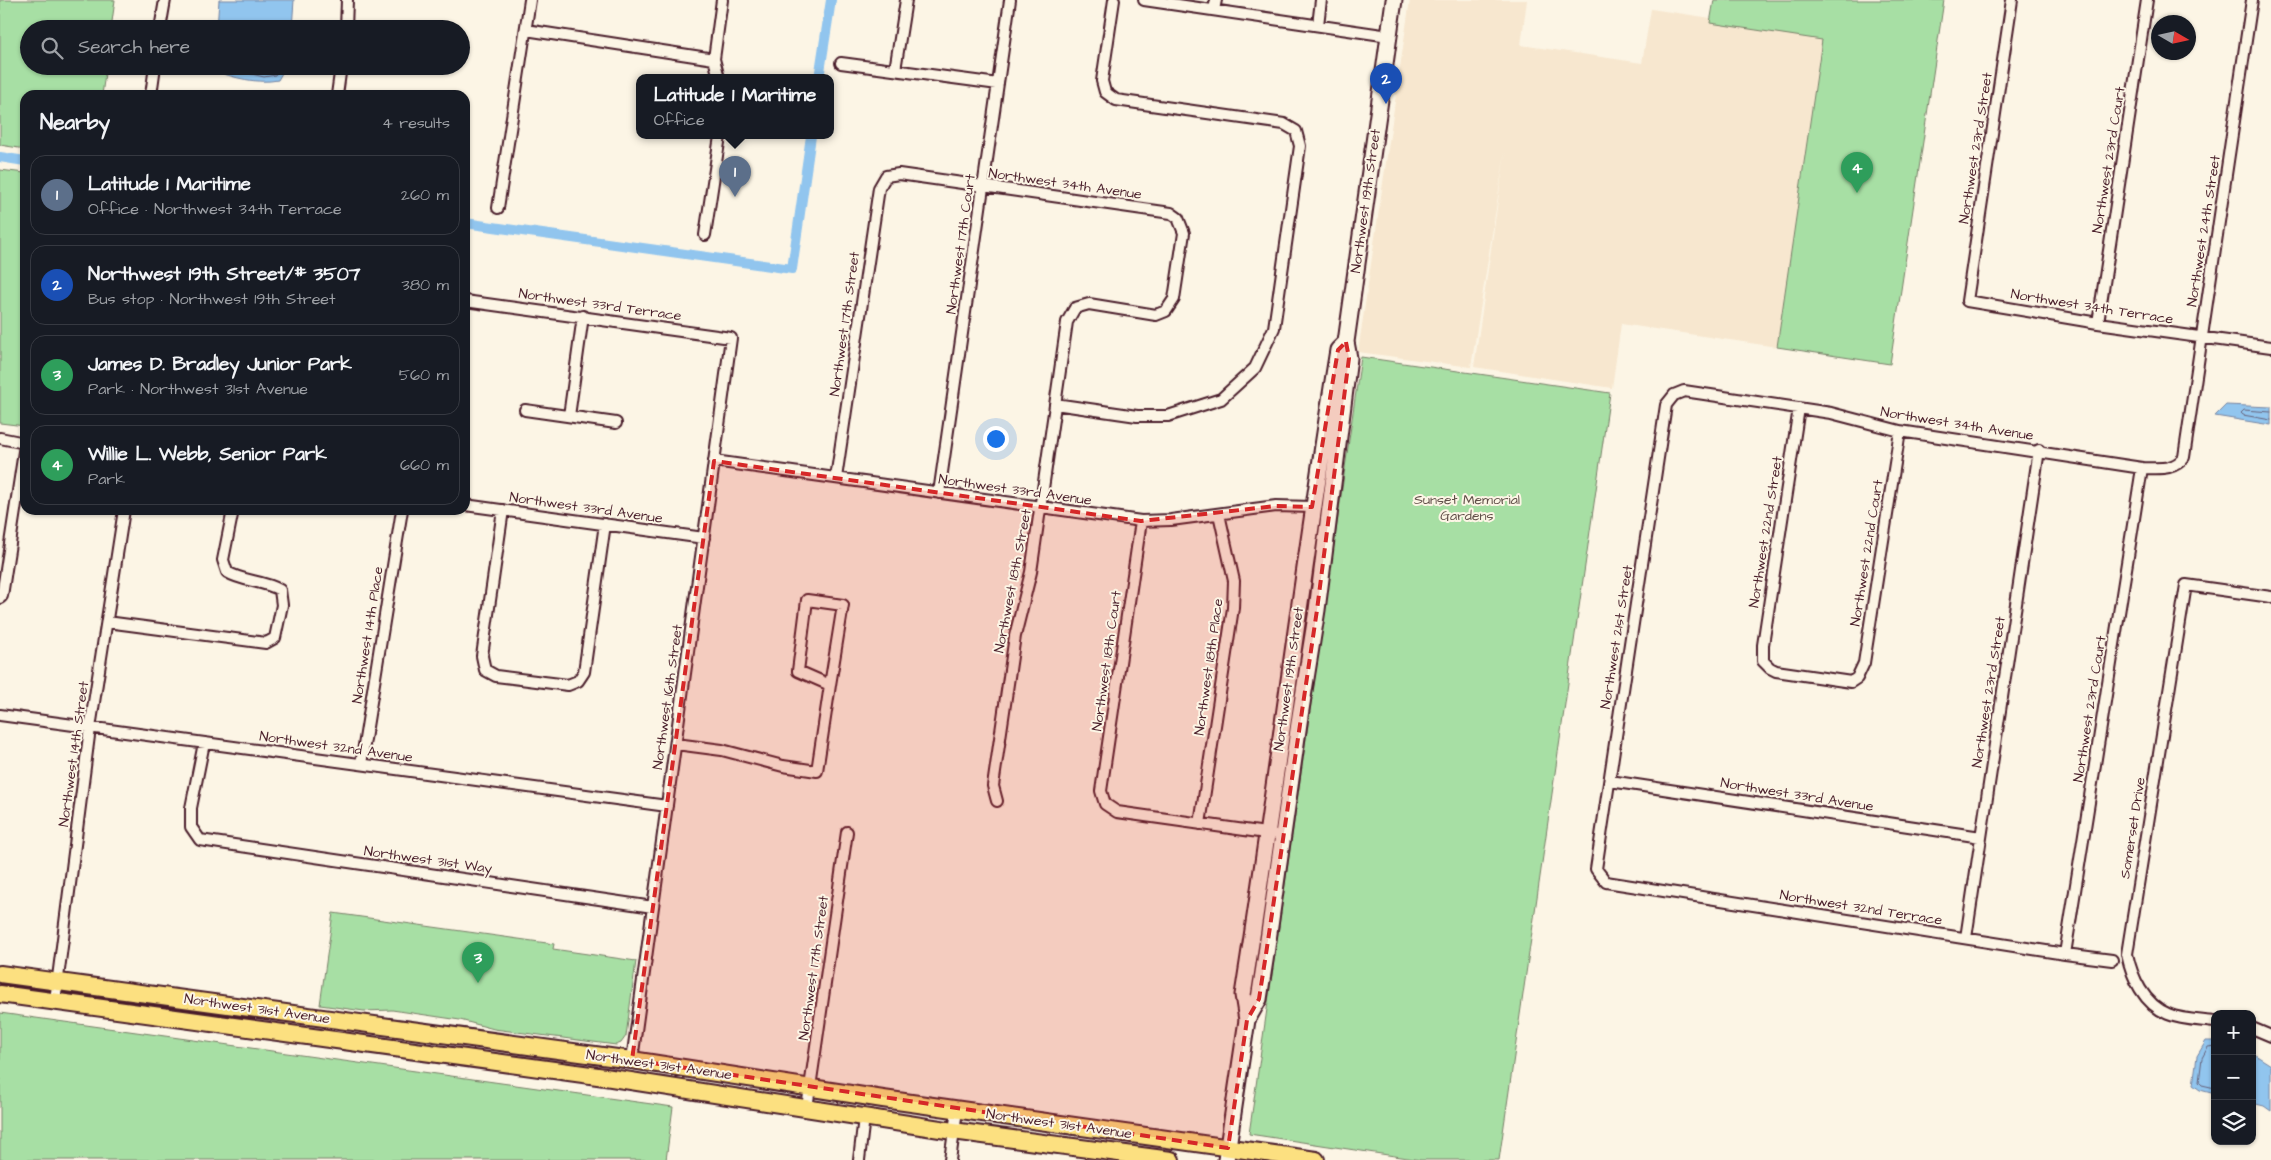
<!DOCTYPE html>
<meta charset="utf-8">
<style>
:root{--surface:#171b24;--page:#20242c;--text:#f1f3f6;--muted:#9ea1a6;--line:#363941;--accent:#d1495b}
body{margin:0;font-family:"Architects Daughter",sans-serif;background:var(--page);color:var(--text)}
.controls{position:absolute;right:15px;bottom:15px;display:grid;overflow:hidden;border-radius:10px;box-shadow:0 1px 4px #0004}
.controls button{width:45px;height:45px;display:grid;place-items:center;padding:0;border:0;border-bottom:1px solid var(--line);background:var(--surface);color:var(--text);font:25px sans-serif}
.compass{position:absolute;left:2151px;top:15px;width:45px;height:45px;border-radius:50%;background:var(--surface);box-shadow:0 1px 4px #0004;rotate:99deg}
.you{position:absolute;left:995px;top:438px;width:18px;height:18px;margin:-12px;border:4px solid #fff;border-radius:50%;background:#1a73e8;box-shadow:0 0 0 8px #1a73e833}
.badge{display:grid;place-items:center;width:32px;height:32px;border-radius:50%;background:var(--accent);color:#fff;font-size:16px;font-weight:700}
.pin{position:absolute;translate:-50% -41px;filter:drop-shadow(0 1px 2px #0008)}
.pin::after{content:'';position:absolute;top:26px;width:18px;height:15px;background:inherit;clip-path:polygon(0 0,100% 0,50% 100%)}
.popup{position:absolute;left:636px;top:74px;width:198px;height:65px;box-sizing:border-box;display:grid;place-content:center;border-radius:10px;background:var(--surface);filter:drop-shadow(0 1px 4px #0005);font-size:16px;white-space:nowrap;color:var(--muted)}
.popup b{font-size:19px;color:var(--text)}
.popup::after{content:'';position:absolute;left:50%;top:100%;margin-left:-10px;border:10px solid transparent;border-top-color:var(--surface)}
.list{margin:0;padding:0;list-style:none}
h2{display:flex;justify-content:space-between;align-items:center;height:65px;margin:0;padding:0 20px;font-size:21px}
h2 small{font-size:16px;font-weight:400;color:var(--muted)}
.list li{display:grid;grid-template-columns:32px 1fr auto;gap:15px;align-items:center;box-sizing:border-box;height:80px;margin:0 10px 10px;padding:0 10px;border:1px solid var(--line);border-radius:15px}
.list b{display:block;font-size:19px;white-space:nowrap}
.list p{margin:0;font-size:16px;white-space:nowrap;color:var(--muted)}
.list em{font-size:16px;font-style:normal;color:var(--muted)}
.icon{flex:none;width:28px;height:28px;fill:none;stroke:currentColor;stroke-width:2;stroke-linecap:round;stroke-linejoin:round}
.map{position:relative;flex:none;width:2271px;height:1160px;overflow:hidden}
.search{position:absolute;background:var(--surface);box-shadow:0 1px 4px #0004;left:20px;top:20px;width:450px;height:55px;display:flex;align-items:center;gap:12px;box-sizing:border-box;padding:0 18px;border-radius:28px;color:var(--muted);font-size:19px}
.panel{position:absolute;background:var(--surface);box-shadow:0 1px 4px #0004;left:20px;top:90px;width:450px;height:425px;border-radius:15px}
.map>svg:first-child{display:block}
.built{fill:#f7e7cf}
.green{fill:#a7dfa4;stroke:#787f68}
.water{fill:#91c5ee;stroke:#7583a0}
.lines{fill:none;stroke-linecap:round;stroke-linejoin:round}
.shore{stroke:#666179;stroke-width:1}
.canal{stroke:#91c5ee;stroke-width:10}
.street-casing{stroke:#4a1f2b;stroke-width:14}
.secondary-casing{stroke:#4a1f2b;stroke-width:19}
.primary-casing{stroke:#4a1f2b;stroke-width:20}
.street{stroke:#fcf5e5;stroke-width:10}
.secondary{stroke:#fcf5e5;stroke-width:15}
.primary{stroke:#fce080;stroke-width:16}
.marked{fill:#d62828;fill-opacity:0.2;stroke:#d62828;stroke-width:4;stroke-dasharray:10 6;stroke-linejoin:round}
.labels{text-anchor:middle;dominant-baseline:central;stroke-width:4;stroke-linejoin:round;paint-order:stroke}
.street-label{font-size:14px;fill:#4a1f2b;stroke:#fcf5e5}
.park-label{font-size:14px;fill:#614f49;stroke:#fcf5e5}
</style>
<div class="map">
<svg width="2271" height="1160" viewBox="0 0 2271 1160">
<rect width="100%" height="100%" fill="#fcf5e5"/>
<filter id="ink" filterUnits="userSpaceOnUse"><feTurbulence type="fractalNoise" baseFrequency=".02" numOctaves="2"/><feDisplacementMap in="SourceGraphic" scale="10" xChannelSelector="R" yChannelSelector="G"/><feConvolveMatrix kernelMatrix="1 2 1 2 8 2 1 2 1" color-interpolation-filters="sRGB"/></filter>
<g filter="url(#ink)">
<path class="built" d="M1410 0H1527L1521 45 1642 63 1651 9 1711 18V23L1822 39 1777 347 1621 324 1612 388 1474 367 1505 152 1471 367 1358 352Z"/>
<path class="green" d="M0 0H115L111 29H29V66H106L102 95H25V149L0 145Z
M1714 0H1944L1890 364 1777 347 1822 40 1710 23Z
M0 170 25 173V426L0 423Z
M1361 357 1610 393 1499 1160H1421L1249 1134Z
M333 913 554 944 553 949 636 961 626 1036 621 1043 616 1045 494 1029 460 1020 392 1010 364 1011 320 1005Z
M0 1013 673 1107 666 1160H0Z"/>
<path class="water" d="M219 0H294L292 29H217Z
M214 66H286L278 80C258 84 233 78 213 70Z
M2226 405 2271 407V425L2215 416Z
M2206 1041H2215V1094L2200 1090 2193 1085 2197 1056Z
M2252 1053 2271 1065V1111L2264 1106 2252 1103Z"/>
<g class="lines">
<path class="shore" d="M219 66 264 77 275 75 281 66
M2271 412 2244 410 2241 413 2243 415 2271 420
M2215 1046 2208 1047 2202 1058 2199 1082 2202 1085 2215 1088"/>
<path class="canal" d="M819 78 831 0
M0 157 25 161
M465 223 792 269 811 136"/>
<defs>
<path id="street" d="M1144 0 1389 36
M2012 0 1967 301 2098 323 2271 347
M1214 10 1216 0
M1318 25 1321 0
M160 29 165 0
M346 29 347 0
M526 30 714 59
M841 63 998 84
M895 70 906 0
M719 78 714 59 722 0
M151 95 155 66
M337 95 341 66
M498 208 530 0
M705 235 720 136
M465 301 731 338 632 1060
M2098 323 2147 0
M1055 404 1137 416H1168L1221 399 1255 368 1274 328 1300 146 1296 131 1284 124 1116 100 1105 92 1102 81 1114 0
M1799 408 1763 645V661L1770 668 1776 671 1851 682 1857 678 1864 663 1900 431
M525 410 616 423
M569 416 583 316
M0 438 25 443
M714 461 1141 521 1171 520 1276 506 1312 507
M836 478 879 188 886 176 899 174 1171 213 1178 218 1184 233 1174 299 1166 311 1156 315 1089 304 1075 308 1067 322 1031 572 1015 636 993 786 997 801
M939 493 1010 0
M465 505 704 538
M503 510 482 656 485 670 496 676 568 685 578 681 584 672 605 524
M1141 521 1101 791 1105 804 1117 812 1273 834
M0 598 2 596 25 445
M807 600 843 605 830 685 798 671Z
M107 622 266 643 275 638 282 605 280 590C263 580 243 582 227 572L223 560 233 510
M0 715 667 806
M204 743 191 808V827L200 840 653 907
M676 744 722 750 783 766 817 771 830 685
M361 764 402 510
M1610 781 1981 837
M1200 824 1233 608 1234 581 1219 514
M1966 938 2039 450
M2065 954 2142 468
M2112 960 2065 954 1606 882 1596 869 1666 405 1674 395 1684 391 1831 413 1900 431 2142 468C2158 468 2174 471 2184 457L2252 0
M55 1001 90 728 124 510
M2215 1022C2200 1020 2182 1020 2168 1014 2144 1004 2132 978 2127 954L2186 585 2271 597
M2252 1028 2271 1036
M807 1108 847 832
M859 1160 864 1117
M950 1160 957 1110"/>
<path id="secondary" d="M1247 1020 1259 999 1266 954 1300 716 1317 610 1349 358 1346 342 1394 0
M1226 1160 1247 1020 1243 995C1277 780 1303 564 1338 350L1346 342"/>
<path id="primary" d="M0 974 632 1060 883 1099 1316 1160
M0 994 605 1077 953 1131 1171 1160"/>
</defs>
<use href="#street" class="street-casing"/>
<use href="#secondary" class="secondary-casing"/>
<use href="#primary" class="primary-casing"/>
<use href="#street" class="street"/>
<use href="#secondary" class="secondary"/>
<use href="#primary" class="primary"/>
</g>
</g>
<path class="marked" d="M1346 342 1349 358 1317 610 1266 954 1259 999 1247 1020 1228 1148 632 1060 714 461 1141 521 1276 506 1312 507 1338 350Z"/>
<g class="labels">
<g class="street-label">
<text transform="translate(1976 148) rotate(-81)">Northwest 23rd Street</text>
<text transform="translate(2109 160) rotate(-81)">Northwest 23rd Court</text>
<text transform="translate(1065 184) rotate(8)">Northwest 34th Avenue</text>
<text transform="translate(1366 201) rotate(-82)">Northwest 19th Street</text>
<text transform="translate(2204 231) rotate(-81)">Northwest 24th Street</text>
<text transform="translate(961 244) rotate(-82)">Northwest 17th Court</text>
<text transform="translate(600 305) rotate(8)">Northwest 33rd Terrace</text>
<text transform="translate(2092 307) rotate(9)">Northwest 34th Terrace</text>
<text transform="translate(845 324) rotate(-82)">Northwest 17th Street</text>
<text transform="translate(1957 424) rotate(9)">Northwest 34th Avenue</text>
<text transform="translate(1015 490) rotate(8)">Northwest 33rd Avenue</text>
<text transform="translate(586 508) rotate(8)">Northwest 33rd Avenue</text>
<text transform="translate(1766 532) rotate(-81)">Northwest 22nd Street</text>
<text transform="translate(1867 553) rotate(-81)">Northwest 22nd Court</text>
<text transform="translate(1013 581) rotate(-79)">Northwest 18th Street</text>
<text transform="translate(368 635) rotate(-81)">Northwest 14th Place</text>
<text transform="translate(1617 637) rotate(-81)">Northwest 21st Street</text>
<text transform="translate(1107 661) rotate(-82)">Northwest 18th Court</text>
<text transform="translate(1209 667) rotate(-82)">Northwest 18th Place</text>
<text transform="translate(1289 679) rotate(-82)">Northwest 19th Street</text>
<text transform="translate(1989 692) rotate(-81)">Northwest 23rd Street</text>
<text transform="translate(668 697) rotate(-82)">Northwest 16th Street</text>
<text transform="translate(2090 709) rotate(-81)">Northwest 23rd Court</text>
<text transform="translate(336 747) rotate(8)">Northwest 32nd Avenue</text>
<text transform="translate(74 754) rotate(-82)">Northwest 14th Street</text>
<text transform="translate(1797 795) rotate(9)">Northwest 33rd Avenue</text>
<text transform="translate(2133 828) rotate(-81)">Somerset Drive</text>
<text transform="translate(428 860) rotate(8)">Northwest 31st Way</text>
<text transform="translate(1861 908) rotate(9)">Northwest 32nd Terrace</text>
<text transform="translate(814 968) rotate(-82)">Northwest 17th Street</text>
<text transform="translate(257 1009) rotate(8)">Northwest 31st Avenue</text>
<text transform="translate(659 1065) rotate(8)">Northwest 31st Avenue</text>
<text transform="translate(1059 1124) rotate(8)">Northwest 31st Avenue</text>
</g>
<g class="park-label">
<text x="1467" y="500">Sunset Memorial<tspan x="1467" dy="16">Gardens</tspan></text>
</g>
</g>
</svg>
<div class="controls">
<button>+</button>
<button>−</button>
<button><svg class="icon" aria-label="layers" viewBox="0 0 24 24"><path d="M12 4l9 5-9 5-9-5zM3 14l9 5 9-5"/></svg></button>
</div>
<svg class="compass" viewBox="-18 -18 36 36"><path d="M0-13l5 13h-10z" fill="#e53935"/><path d="M0 13l5-13h-10z" fill="#9ea1a6"/></svg>
<div class="you"></div>
<div class="pin badge" style="left:735px;top:197px;background:#5c6f8a">1</div>
<div class="popup"><b>Latitude 1 Maritime</b>Office</div>
<div class="pin badge" style="left:1386px;top:104px;background:#1a4fb4">2</div>
<div class="pin badge" style="left:478px;top:983px;background:#2e9e5b">3</div>
<div class="pin badge" style="left:1857px;top:193px;background:#2e9e5b">4</div>
<div class="search"><svg class="icon" aria-label="search" viewBox="0 0 24 24"><circle cx="10" cy="10" r="6"/><path d="M15 15l6 6"/></svg>Search here</div>
<section class="panel">
<h2>Nearby<small>4 results</small></h2>
<ul class="list">
<li><span class="badge" style="background:#5c6f8a">1</span><div><b>Latitude 1 Maritime</b><p>Office · Northwest 34th Terrace</p></div><em>260 m</em></li>
<li><span class="badge" style="background:#1a4fb4">2</span><div><b>Northwest 19th Street/# 3507</b><p>Bus stop · Northwest 19th Street</p></div><em>380 m</em></li>
<li><span class="badge" style="background:#2e9e5b">3</span><div><b>James D. Bradley Junior Park</b><p>Park · Northwest 31st Avenue</p></div><em>560 m</em></li>
<li><span class="badge" style="background:#2e9e5b">4</span><div><b>Willie L. Webb, Senior Park</b><p>Park</p></div><em>660 m</em></li>
</ul>
</section>
</div>
